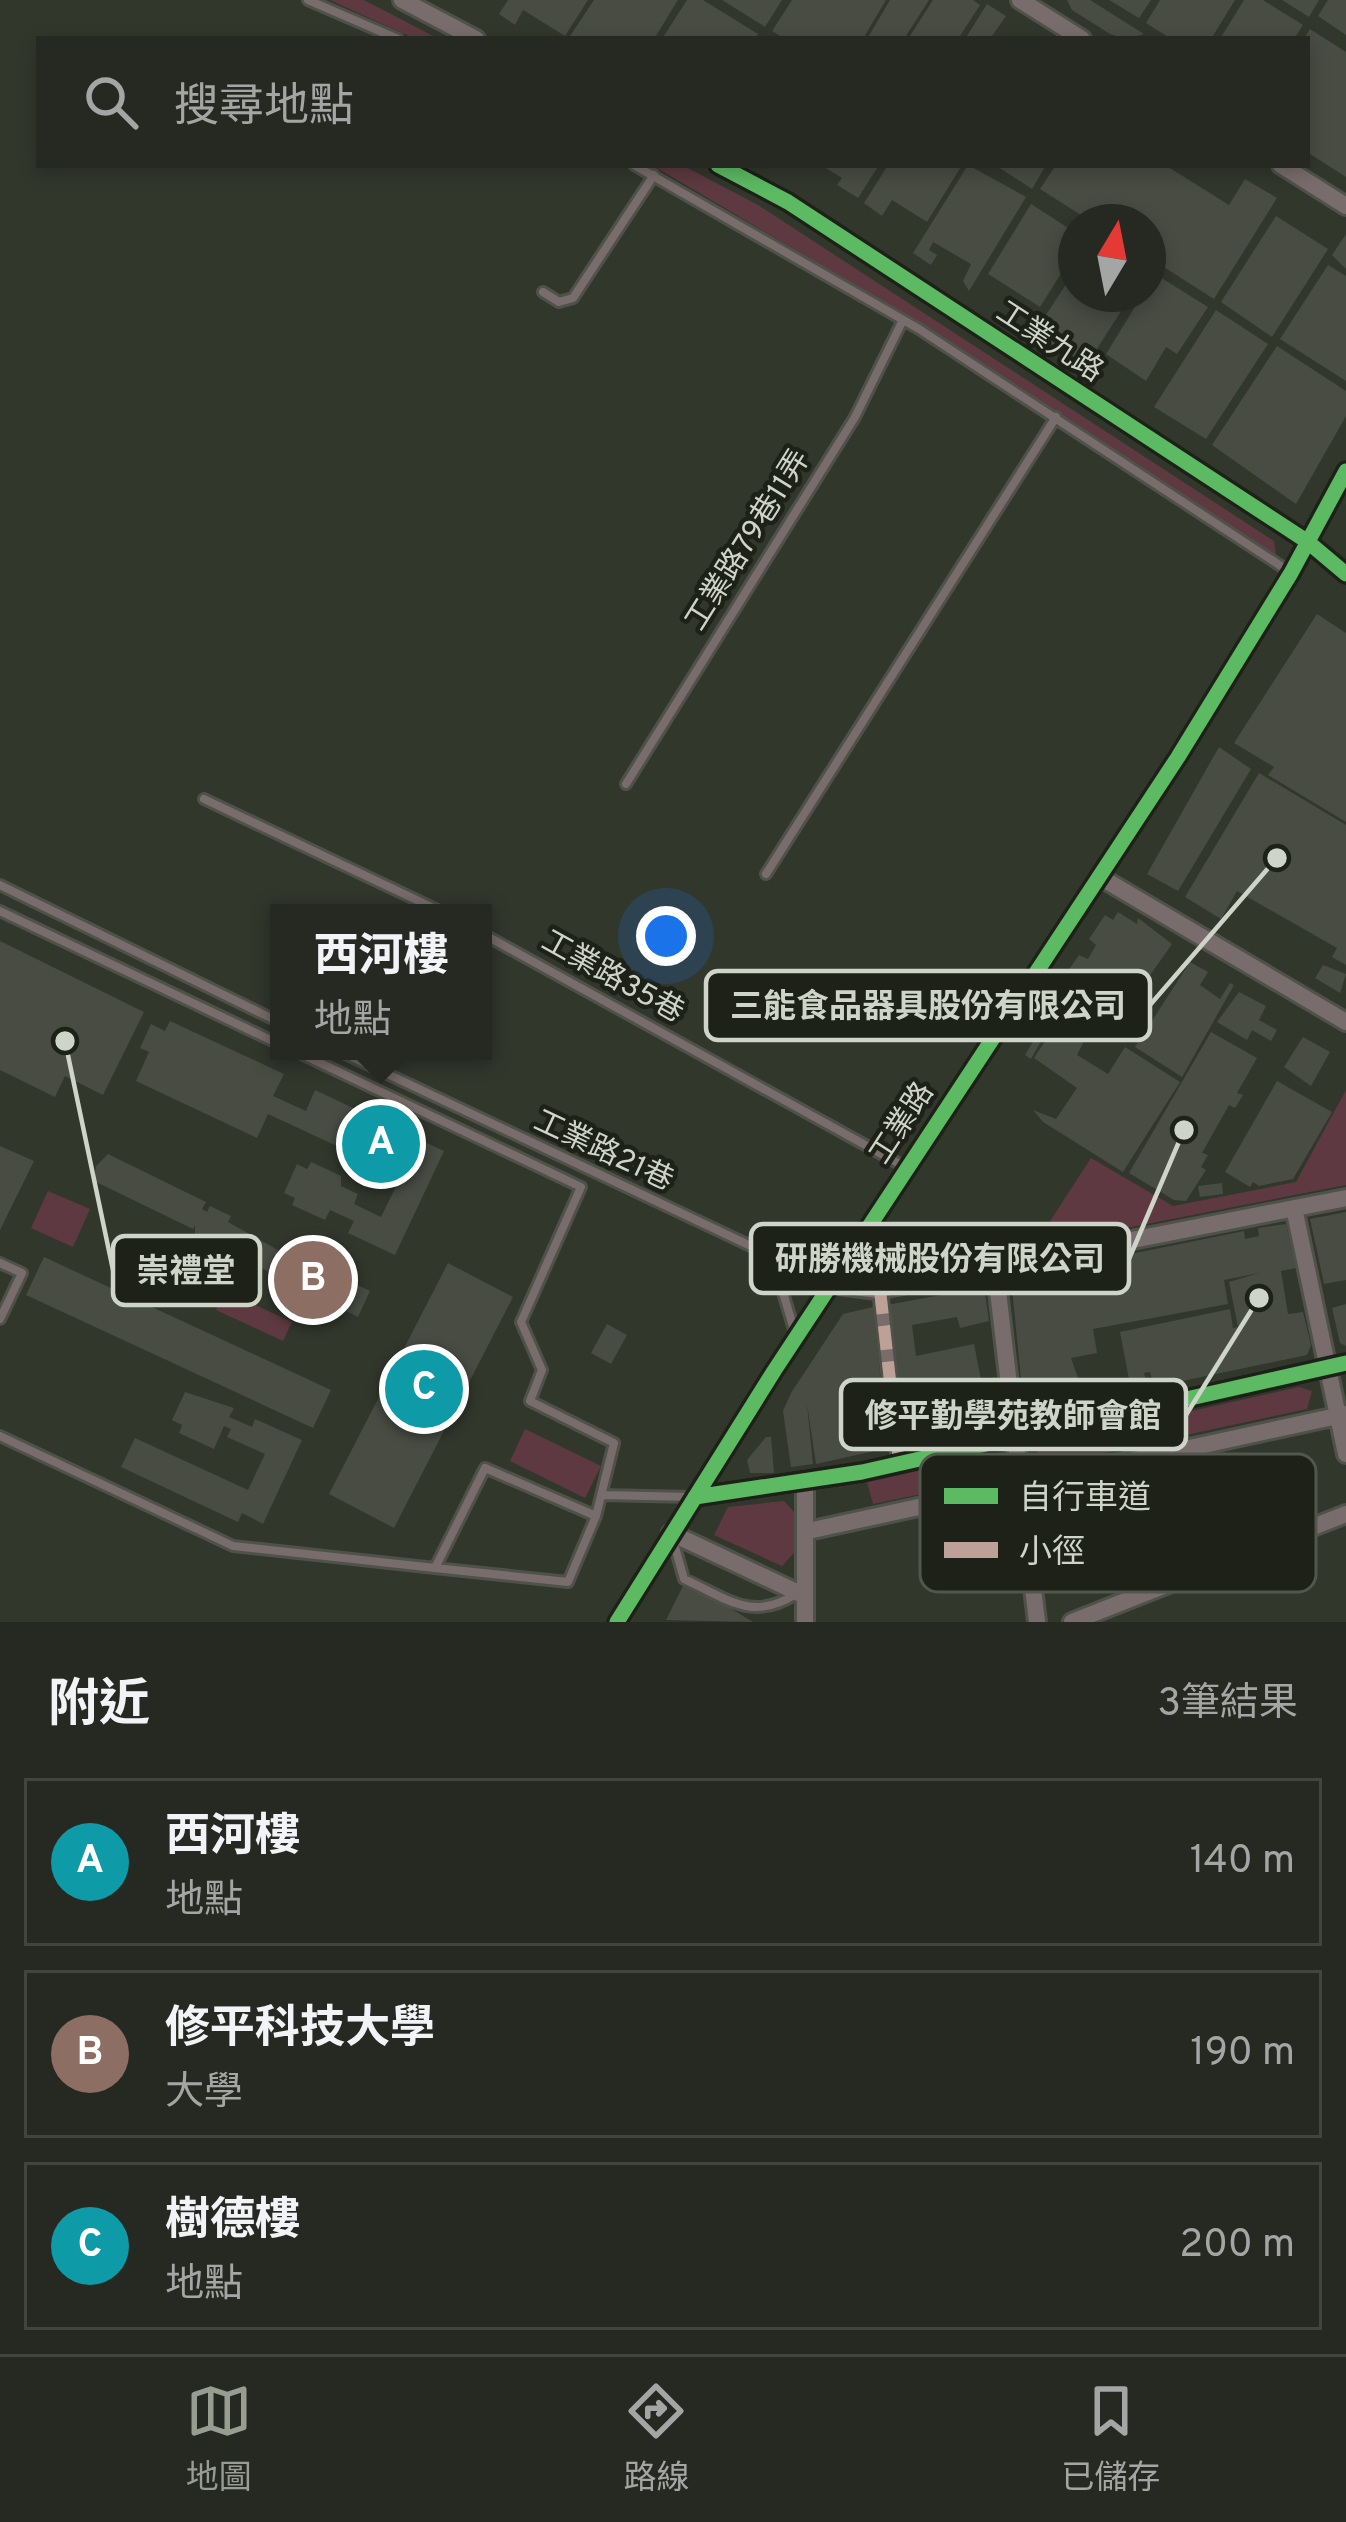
<!DOCTYPE html>
<html lang="zh-TW">
<meta charset="utf-8">
<style>
:root{--surface:#262921;--page:#32352e;--text:#f1f3f6;--muted:#a4a6a5;--line:#42453f;--accent:#979d91}
body{margin:0;font-family:Overpass,"Noto Sans TC",sans-serif;background:var(--page);color:var(--text)}
.compass{position:absolute;left:1058px;top:204px;width:108px;height:108px;border-radius:50%;background:var(--surface);box-shadow:0 6px 18px #0003;rotate:10deg}
.you{position:absolute;left:666px;top:936px;width:42px;height:42px;margin:-30px;border:9px solid #fff;border-radius:50%;background:#1a73e8;box-shadow:0 0 0 18px #1a73e833}
.badge{display:grid;place-items:center;width:78px;height:78px;border-radius:50%;background:var(--accent);color:#fff;font-size:39px;font-weight:700}
.pin{position:absolute;translate:-50% -50%;border:6px solid #fff;box-shadow:0 3px 12px #0006}
.popup{position:absolute;left:270px;top:904px;width:222px;height:156px;box-sizing:border-box;display:grid;place-content:center;border-radius:0px;background:var(--surface);filter:drop-shadow(0 3px 9px #0005);font-size:39px;white-space:nowrap;color:var(--muted)}
.popup b{font-size:45px;color:var(--text)}
.popup::after{content:'';position:absolute;left:50%;top:100%;margin-left:-24px;border:24px solid transparent;border-top-color:var(--surface)}
.list{margin:0;padding:0;list-style:none}
h2{display:flex;justify-content:space-between;align-items:center;height:156px;margin:0;padding:0 48px;font-size:51px}
h2 small{font-size:39px;font-weight:400;color:var(--muted)}
.list li{display:grid;grid-template-columns:78px 1fr auto;gap:36px;align-items:center;box-sizing:border-box;height:168px;margin:0 24px 24px;padding:0 24px;border:3px solid var(--line);border-radius:0px}
.list b{display:block;font-size:45px;white-space:nowrap}
.list p{margin:0;font-size:39px;white-space:nowrap;color:var(--muted)}
.list em{font-size:39px;font-style:normal;color:var(--muted)}
.icon{flex:none;width:66px;height:66px;fill:none;stroke:currentColor;stroke-width:2;stroke-linecap:round;stroke-linejoin:round}
.map{position:relative;flex:none;width:1346px;height:1622px;overflow:hidden}
.search{position:absolute;background:var(--surface);box-shadow:0 6px 18px #0003;left:36px;right:36px;top:36px;height:132px;display:flex;align-items:center;gap:30px;box-sizing:border-box;padding:0 42px;border-radius:0px;color:var(--muted);font-size:45px}
.sheet{height:732px;background:var(--surface)}
nav{display:flex;justify-content:space-around;align-items:center;box-sizing:border-box;height:168px;border-top:3px solid var(--line);background:var(--surface);font-size:33px;color:var(--muted)}
nav a{display:grid;justify-items:center;gap:6px}
nav .on{color:var(--accent)}
.map>svg:first-child{display:block}
.green{fill:#5e3941}
.building{fill:#484c43}
.lines{fill:none;stroke-linecap:round;stroke-linejoin:round}
.service-casing{stroke:#4e5249;stroke-width:14}
.pedestrian-casing{stroke:#4e5249;stroke-width:18}
.minor-casing{stroke:#4e5249;stroke-width:22}
.service{stroke:#796c6c;stroke-width:8}
.pedestrian{stroke:#796c6c;stroke-width:12}
.minor{stroke:#796c6c;stroke-width:16}
.quiet{stroke:#bda197;stroke-width:12;stroke-dasharray:24 12;stroke-linecap:butt}
.cycleway-casing{stroke:#1d2118;stroke-width:22}
.cycleway{stroke:#5cba63;stroke-width:15}
.labels{text-anchor:middle;dominant-baseline:central;stroke-width:9;stroke-linejoin:round;paint-order:stroke}
.street-label{font-size:30px;fill:#ced4c7;stroke:#1d2118}
.key{fill:#1d2118;stroke:#52574d;stroke-width:3}
.key-label{font-size:33px;fill:#ced4c7}
.leader{fill:none;stroke:#ced4c7;stroke-width:4.5}
.callout-dot{fill:#ced4c7;stroke:#1d2118;stroke-width:4.5}
.callout{fill:#1d2118;stroke:#ced4c7;stroke-width:4.5}
.callout-label{font-size:33px;text-anchor:middle;font-weight:bold;fill:#ced4c7}
</style>
<div class="map">
<svg width="1346" height="1622" viewBox="0 0 1346 1622">
<rect width="100%" height="100%" fill="#32372c"/>
<path class="green" d="M330 0H364L439 39H415Z
M652 165H682L758 205 1274 541 1276 555 943 337Z
M1346 1090V1185L1034 1246 1091 1158 1173 1206 1296 1182Z
M48 1191 90 1209 73 1247 31 1228Z
M129 1241 196 1274 187 1293 119 1259Z
M225 1291 292 1322 283 1341 216 1310Z
M1299 1387 1312 1391 1307 1409 1047 1465 1034 1455 1045 1444Z
M525 1429 601 1466 585 1498 510 1461Z
M987 1456 996 1467 989 1480 873 1504 867 1482Z
M784 1501 794 1512V1553L782 1566 714 1535 728 1507Z"/>
<path class="building" d="M508 0H588L565 36 523 10 515 25 499 14Z
M594 0H678L654 39H568Z
M687 0H703L758 34 755 39H662Z
M722 0H782L765 27Z
M792 0H886L863 39H785L772 31Z
M890 0H929L904 39H867Z
M933 0H973L980 5 958 39H908Z
M1067 0H1090L1144 34 1125 39 1110 34 1072 10Z
M1109 0H1151L1139 18Z
M1160 0H1235L1211 39H1171L1146 23Z
M1244 0H1263L1303 25 1294 39H1220Z
M1282 0H1319L1309 17Z
M1328 0H1346V35L1318 16Z
M987 4 1006 16 990 39H965Z
M1310 29 1346 52V177L1307 152 1304 39Z
M821 165H879L858 198 837 185 842 178Z
M888 165H962L927 222 892 200 882 216 864 203Z
M968 165 1026 197 969 291 963 281 971 264 933 242 929 250 937 255 931 265 913 253Z
M995 165H1046L1032 189Z
M1056 165H1165L1229 205 1245 179 1277 198 1214 299 1148 257V222H1092L1040 189Z
M1031 204 1076 233V250L1040 307 988 274Z
M1276 216 1328 249 1272 337 1221 302Z
M1346 234V269L1332 255Z
M1328 265 1346 276V381L1280 339Z
M1076 269V294H1132L1086 366 1034 333Z
M1155 274 1208 307 1177 354 1166 347 1146 381 1106 354Z
M1216 310 1268 344 1206 439 1154 407Z
M1277 346 1346 391V416L1296 504 1212 445Z
M1317 614 1346 633V822L1268 775 1274 767 1234 743Z
M1219 747 1251 769 1178 891 1147 874Z
M1259 773 1346 825V965L1332 957 1337 948 1237 891 1221 919 1185 897Z
M1118 912 1137 924 1138 918 1172 944 1111 1031 1052 994 1079 955 1088 959 1096 945 1089 939 1105 915 1113 920Z
M0 941 144 1012 103 1095 65 1076 55 1097 0 1070Z
M1190 962 1208 972 1200 985 1220 999 1230 983 1234 985 1182 1077 1135 1047Z
M1323 965 1346 974 1340 993 1315 978Z
M1239 992 1266 1006 1259 1020 1277 1030 1271 1041 1252 1030 1247 1040 1217 1022Z
M1049 999 1061 1005 1031 1059 1025 1055 1053 1008Z
M1065 1011 1092 1025 1077 1055 1108 1074 1125 1047 1180 1082 1123 1172 1043 1122 1033 1110 1056 1119 1077 1088 1034 1058Z
M170 1021 284 1074 273 1096 306 1111 315 1090 444 1151 395 1255 348 1233 354 1221 330 1210 325 1220 292 1205 295 1198 284 1193 297 1164 307 1169 311 1162 341 1176V1186L358 1194 354 1204 381 1217 402 1174 378 1162 372 1176 349 1165 354 1154 268 1114 257 1138 136 1081 149 1052 140 1048 151 1024 165 1031Z
M1211 1032 1257 1058 1237 1093 1243 1095 1235 1108 1229 1105 1202 1153 1208 1155 1201 1167 1206 1170 1186 1201 1174 1200 1129 1173Z
M1303 1037 1330 1052 1311 1086 1284 1067Z
M1277 1081 1332 1112 1293 1179 1259 1186 1253 1182 1250 1187 1225 1172Z
M0 1146 34 1161 0 1230Z
M108 1154 206 1202 202 1209 207 1212 210 1206 231 1216 228 1222 317 1272 324 1269 370 1291 358 1317 220 1247 225 1238 220 1236 216 1245 195 1235V1225L193 1229 94 1181 96 1166Z
M1222 1183 1223 1194 1200 1197 1198 1186Z
M1346 1212V1280L1324 1284 1310 1219Z
M1286 1224 1296 1268 1281 1271 1288 1314 1303 1312 1311 1345 1307 1355 1154 1387 1150 1372 1144 1373 1149 1391 1132 1395 1120 1332 1230 1309 1233 1328 1238 1327 1229 1282 1259 1273 1224 1280 1228 1304 1093 1329 1097 1353 1071 1358 1087 1404 1032 1417 1024 1410 1012 1288 1017 1277 1244 1231 1245 1239 1259 1236 1258 1228Z
M44 1257 331 1390 313 1428 26 1295Z
M448 1263 513 1297 394 1528 329 1494Z
M979 1288 985 1293 989 1321 960 1328 957 1317 912 1325 916 1356 974 1344 981 1380 996 1377 1000 1417 992 1429 904 1443 887 1305Z
M1346 1304V1346L1340 1343 1332 1308Z
M873 1307 888 1448 816 1464 807 1404 813 1464 791 1467 783 1411 791 1393 843 1314Z
M607 1324 627 1335 611 1364 591 1353Z
M185 1392 234 1408 229 1417 252 1427 255 1419 302 1440 263 1524 242 1513 238 1522 121 1467 135 1438 248 1490 265 1454 227 1437 231 1429 224 1426 214 1449 179 1433 182 1425 172 1420Z
M766 1437H771L774 1473H750L747 1460Z
M683 1586 711 1599 716 1589 730 1595 725 1605 753 1622 666 1620Z"/>
<g class="lines">
<defs>
<path id="service" d="M308 0 398 39
M634 165 919 329 1290 572
M543 292 559 302 573 298 654 175
M626 784 855 417 903 320
M204 799 444 913
M766 874 1056 417
M0 885 279 1022
M0 911 279 1044
M483 934 905 1167
M339 1051 772 1256 796 1336
M0 1263 22 1273 0 1319
M0 1436 233 1546 435 1568 485 1468 596 1516 614 1443 530 1401 542 1370 521 1322 581 1187 295 1051
M601 1495 693 1497
M673 1540 684 1579C728 1599 752 1622 796 1594
M435 1568 568 1582 596 1516"/>
<path id="pedestrian" d="M880 1290 899 1462"/>
<path id="minor" d="M402 0 476 39
M1020 0 1082 39
M718 165 788 202 1308 542 1346 574
M1281 165 1346 206
M1100 877 1346 1022
M1294 1208 1346 1454
M995 1266 1037 1622
M831 1284 877 1290 1346 1198
M695 1497 862 1472 1346 1363
M808 1531 1346 1414
M671 1533 805 1596
M617 1622 774 1371 1178 757 1291 573 1346 471
M805 1622V1482
M1072 1622 1346 1514"/>
</defs>
<use href="#service" class="service-casing"/>
<use href="#pedestrian" class="pedestrian-casing"/>
<use href="#minor" class="minor-casing"/>
<use href="#service" class="service"/>
<use href="#pedestrian" class="pedestrian"/>
<use href="#minor" class="minor"/>
<path class="quiet" d="M880 1290 899 1462"/>
<defs>
<path id="cycleway" d="M718 165 788 202 1308 542 1346 574
M695 1497 862 1472 1346 1363
M617 1622 774 1371 1178 757 1291 573 1346 471"/>
</defs>
<use href="#cycleway" class="cycleway-casing"/>
<use href="#cycleway" class="cycleway"/>
</g>
<g class="labels">
<g class="street-label">
<text transform="translate(1049 343) rotate(33)">工業九路</text>
<text transform="translate(749 541) rotate(-58)">工業路79巷11弄</text>
<text transform="translate(612 978) rotate(29)">工業路35巷</text>
<text transform="translate(903 1124) rotate(-57)">工業路</text>
<text transform="translate(603 1152) rotate(25)">工業路21巷</text>
</g>
</g>
<rect x="920" y="1454" width="396" height="138" rx="18" class="key"/>
<rect x="944" y="1488" width="54" height="16" fill="#5cba63"/>
<rect x="944" y="1542" width="54" height="16" fill="#bda197"/>
<g class="key-label">
<text x="1019" y="1508">自行車道</text>
<text x="1019" y="1562">小徑</text>
</g>
<path class="leader" d="M1277 858L1150 1005M1184 1130L1129 1259M65 1041L113 1270M1259 1298L1186 1415"/>
<g class="callout-dot">
<circle cx="1277" cy="858" r="12"/>
<circle cx="1184" cy="1130" r="12"/>
<circle cx="65" cy="1041" r="12"/>
<circle cx="1259" cy="1298" r="12"/>
</g>
<g class="callout">
<rect x="706" y="971" width="444" height="69" rx="12"/>
<rect x="751" y="1224" width="378" height="69" rx="12"/>
<rect x="113" y="1236" width="147" height="69" rx="12"/>
<rect x="841" y="1380" width="345" height="69" rx="12"/>
</g>
<g class="callout-label">
<text x="928" y="1017">三能食品器具股份有限公司</text>
<text x="940" y="1270">研勝機械股份有限公司</text>
<text x="186" y="1282">崇禮堂</text>
<text x="1013" y="1427">修平勤學苑教師會館</text>
</g>
</svg>
<svg class="compass" viewBox="-18 -18 36 36"><path d="M0-13l5 13h-10z" fill="#e53935"/><path d="M0 13l5-13h-10z" fill="#a4a6a5"/></svg>
<div class="you"></div>
<div class="pin badge" style="left:381px;top:1144px;background:#0f9aa8">A</div>
<div class="popup"><b>西河樓</b>地點</div>
<div class="pin badge" style="left:313px;top:1280px;background:#8d6e63">B</div>
<div class="pin badge" style="left:424px;top:1389px;background:#0f9aa8">C</div>
<div class="search"><svg class="icon" aria-label="search" viewBox="0 0 24 24"><circle cx="10" cy="10" r="6"/><path d="M15 15l6 6"/></svg>搜尋地點</div>
</div>
<section class="sheet">
<h2>附近<small>3筆結果</small></h2>
<ul class="list">
<li><span class="badge" style="background:#0f9aa8">A</span><div><b>西河樓</b><p>地點</p></div><em>140 m</em></li>
<li><span class="badge" style="background:#8d6e63">B</span><div><b>修平科技大學</b><p>大學</p></div><em>190 m</em></li>
<li><span class="badge" style="background:#0f9aa8">C</span><div><b>樹德樓</b><p>地點</p></div><em>200 m</em></li>
</ul>
</section>
<nav>
<a class="on"><svg class="icon" aria-label="map" viewBox="0 0 24 24"><path d="M3 6l6-2 6 2 6-2v14l-6 2-6-2-6 2zM9 4v14M15 6v14"/></svg>地圖</a>
<a><svg class="icon" aria-label="directions" viewBox="0 0 24 24"><path d="M12 3l9 9-9 9-9-9zM9 14v-3h6M13 9l2 2-2 2"/></svg>路線</a>
<a><svg class="icon" aria-label="saved" viewBox="0 0 24 24"><path d="M7 4h10v16l-5-4-5 4z"/></svg>已儲存</a>
</nav>
